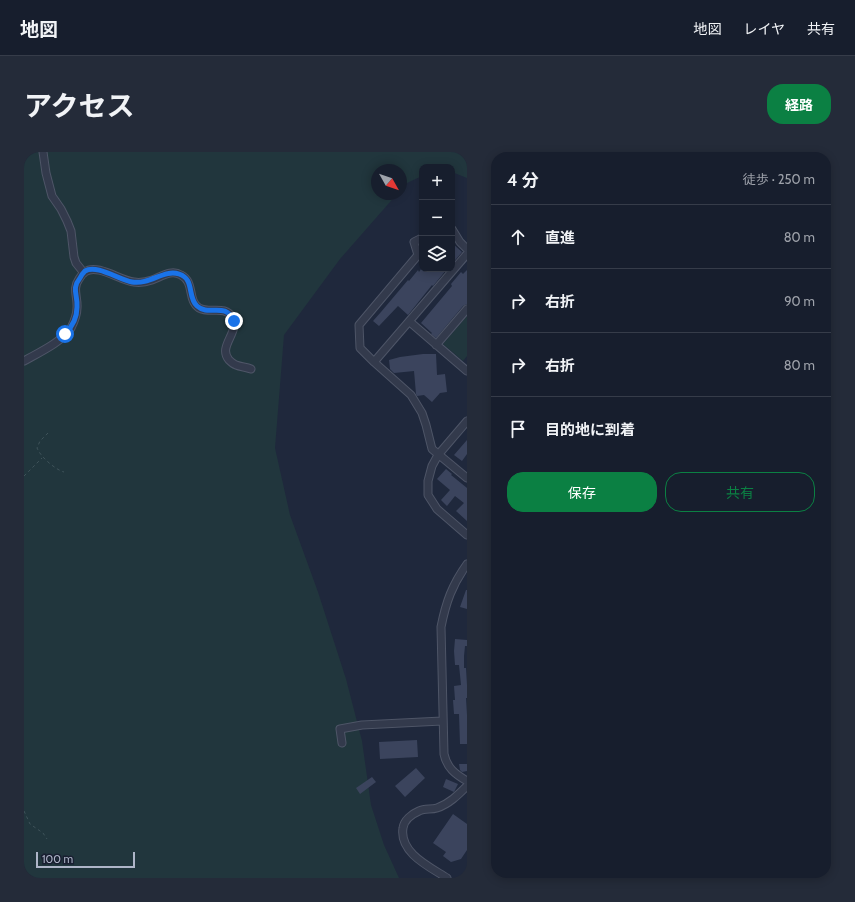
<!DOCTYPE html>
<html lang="ja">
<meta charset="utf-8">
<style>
:root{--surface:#171e2d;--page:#242b39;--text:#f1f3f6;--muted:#9ea2aa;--line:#363c49;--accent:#0b8043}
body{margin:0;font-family:Cabin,"Noto Sans JP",sans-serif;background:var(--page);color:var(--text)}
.controls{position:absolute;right:12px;top:12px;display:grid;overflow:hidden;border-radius:8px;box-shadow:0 2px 10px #0003}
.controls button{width:36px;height:36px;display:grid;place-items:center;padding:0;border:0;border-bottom:1px solid var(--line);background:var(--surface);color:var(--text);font:20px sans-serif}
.compass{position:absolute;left:347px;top:12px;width:36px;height:36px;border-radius:50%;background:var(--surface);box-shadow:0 2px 10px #0003;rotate:130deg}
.scale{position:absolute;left:12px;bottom:10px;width:99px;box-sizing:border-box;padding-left:4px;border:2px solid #aeb5c8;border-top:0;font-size:11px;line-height:14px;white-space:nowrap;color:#aeb5c8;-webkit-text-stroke:3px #191f31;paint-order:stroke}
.stop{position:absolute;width:12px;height:12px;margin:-9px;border:3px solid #1a73e8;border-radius:50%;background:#fff}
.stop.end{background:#1a73e8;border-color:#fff;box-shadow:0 1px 4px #0008}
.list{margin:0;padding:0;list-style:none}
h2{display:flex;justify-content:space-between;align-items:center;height:52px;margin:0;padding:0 16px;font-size:17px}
h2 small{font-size:13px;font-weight:400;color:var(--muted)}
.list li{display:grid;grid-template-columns:26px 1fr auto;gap:12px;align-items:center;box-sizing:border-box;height:64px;padding:0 16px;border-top:1px solid var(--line)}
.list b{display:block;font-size:15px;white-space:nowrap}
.list em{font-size:13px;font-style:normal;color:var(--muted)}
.actions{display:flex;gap:8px;padding:12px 16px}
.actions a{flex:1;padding:9px 0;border:1px solid var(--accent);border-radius:16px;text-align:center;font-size:14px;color:var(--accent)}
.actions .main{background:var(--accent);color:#fff}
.icon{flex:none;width:22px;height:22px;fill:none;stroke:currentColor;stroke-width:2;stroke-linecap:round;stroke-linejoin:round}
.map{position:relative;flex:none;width:443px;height:726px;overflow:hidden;border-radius:16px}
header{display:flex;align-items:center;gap:24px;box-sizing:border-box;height:56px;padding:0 20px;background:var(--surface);border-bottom:1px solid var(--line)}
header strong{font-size:19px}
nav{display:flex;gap:22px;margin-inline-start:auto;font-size:14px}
.intro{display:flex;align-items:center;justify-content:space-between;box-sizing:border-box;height:96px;padding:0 24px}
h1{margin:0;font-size:28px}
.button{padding:10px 18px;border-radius:16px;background:var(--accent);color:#fff;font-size:14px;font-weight:700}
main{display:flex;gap:24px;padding:0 24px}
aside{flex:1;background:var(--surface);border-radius:16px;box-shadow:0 2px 10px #0003}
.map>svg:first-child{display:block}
.green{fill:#21363d}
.building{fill:#3b445d}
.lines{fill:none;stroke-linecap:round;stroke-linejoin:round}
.minor-casing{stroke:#4e5567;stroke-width:9}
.path{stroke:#3f535a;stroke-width:1;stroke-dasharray:3 3;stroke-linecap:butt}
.minor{stroke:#333a4c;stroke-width:7}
.route{stroke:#1a73e8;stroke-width:5}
</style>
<header>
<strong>地図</strong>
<nav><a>地図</a><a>レイヤ</a><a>共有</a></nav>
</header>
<div class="intro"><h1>アクセス</h1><a class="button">経路</a></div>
<main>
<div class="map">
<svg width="443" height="726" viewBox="0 0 443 726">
<rect width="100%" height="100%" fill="#1f283c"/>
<path class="green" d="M0 0H443V26L428 20V15H398V24L383 31 377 37V18H353V42H373L316 107 260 183 251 296 266 363 294 440 322 527 338 589 347 653 360 693 375 726H0Z
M443 164V204L439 209 419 192Z"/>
<path class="building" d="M428 91 438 100 428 112Z
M397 117H423L409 134 408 133 384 163 374 154 355 174 349 169 357 160 384 128 385 129 394 118 395 120Z
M443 118V152L439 154 412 186 407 182 408 181 397 171 428 134 427 132 437 120 439 122Z
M399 202H412L413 223 421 222 423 240 416 241 408 250 400 243 393 244 392 242 390 219 370 221 366 217 365 208 376 205Z
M443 288V302L438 309 430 303Z
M422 317 428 322 427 323 443 336V369L432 359 440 351 431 344 423 354 417 348 426 338 413 327Z
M442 438H443V457L436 455Z
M431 487 443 488V494H441L440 504V516H442L443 533V546H442L443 563V592H436L435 562H430L429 548H431L430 534 437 533 435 513H431L430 499Z
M393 588 394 605 356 607 355 590Z
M435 612H443V619L438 620 436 618Z
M392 616 401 626 381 645 371 634Z
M348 625 352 630 336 642 332 636Z
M422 627 434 632 430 640 419 635Z
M429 662 443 672V698L437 707 427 710 419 704 422 700 409 691Z"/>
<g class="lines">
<defs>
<path id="minor" d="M19 0 22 21 28 44 37 57 43 69 47 79 50 105 52 111 60 121
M428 77 436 90 443 97
M398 86 390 90 394 103 335 173 336 196 350 210 387 243 398 261 402 273 408 297 443 326
M386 170 443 219
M412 193 443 157
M0 209C14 201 38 190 47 176 50 170 53 163 53 156 54 145 48 137 55 127 57 124 59 121 61 120 73 111 97 129 110 130 116 131 122 130 128 128 137 125 147 117 157 123 171 130 163 148 175 156 186 162 201 153 208 165 217 180 193 194 205 208 207 210 209 212 212 213 217 215 222 215 227 217
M350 210 443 102
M443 269 414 303 408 314 404 329V343L413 357 443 383
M443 412C428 433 422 450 417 475L420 602C423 616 431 622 443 629
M318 591 316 577 338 573 418 569
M0 725 1 726
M423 726C406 715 375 701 379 676 380 668 388 662 395 659 401 656 407 658 413 656 425 652 434 643 443 634"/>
</defs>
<use href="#minor" class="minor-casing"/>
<path class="path" d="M24 281 16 289 13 296 14 298C18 306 32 318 40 320
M0 324 18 306
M0 659 6 672 19 681 23 687"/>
<use href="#minor" class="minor"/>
</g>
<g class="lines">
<path class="route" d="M41 182C48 175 53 165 53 155 54 143 47 137 56 126 57 124 59 121 61 119 73 112 95 128 108 130 126 133 140 117 155 122 171 127 163 145 173 154 185 165 201 149 210 169"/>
</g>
</svg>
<div class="controls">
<button>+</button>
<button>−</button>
<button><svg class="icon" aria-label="layers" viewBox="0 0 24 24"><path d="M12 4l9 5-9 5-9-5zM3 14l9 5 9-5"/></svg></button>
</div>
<svg class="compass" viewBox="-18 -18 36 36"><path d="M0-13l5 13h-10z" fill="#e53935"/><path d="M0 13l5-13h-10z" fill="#9ea2aa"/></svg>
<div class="scale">100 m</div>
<div class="stop" style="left:41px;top:182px"></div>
<div class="stop end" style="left:210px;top:169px"></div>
</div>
<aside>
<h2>4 分<small>徒歩 · 250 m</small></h2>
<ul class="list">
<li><svg class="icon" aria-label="ahead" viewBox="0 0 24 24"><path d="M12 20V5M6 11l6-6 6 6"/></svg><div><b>直進</b></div><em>80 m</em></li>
<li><svg class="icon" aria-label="right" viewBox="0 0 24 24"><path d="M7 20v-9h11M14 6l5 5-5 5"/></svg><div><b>右折</b></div><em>90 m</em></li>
<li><svg class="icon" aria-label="right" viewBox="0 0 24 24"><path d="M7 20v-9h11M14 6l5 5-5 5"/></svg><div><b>右折</b></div><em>80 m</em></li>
<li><svg class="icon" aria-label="arrive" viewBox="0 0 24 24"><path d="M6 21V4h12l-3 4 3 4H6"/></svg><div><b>目的地に到着</b></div></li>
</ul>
<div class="actions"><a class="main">保存</a><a>共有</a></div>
</aside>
</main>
